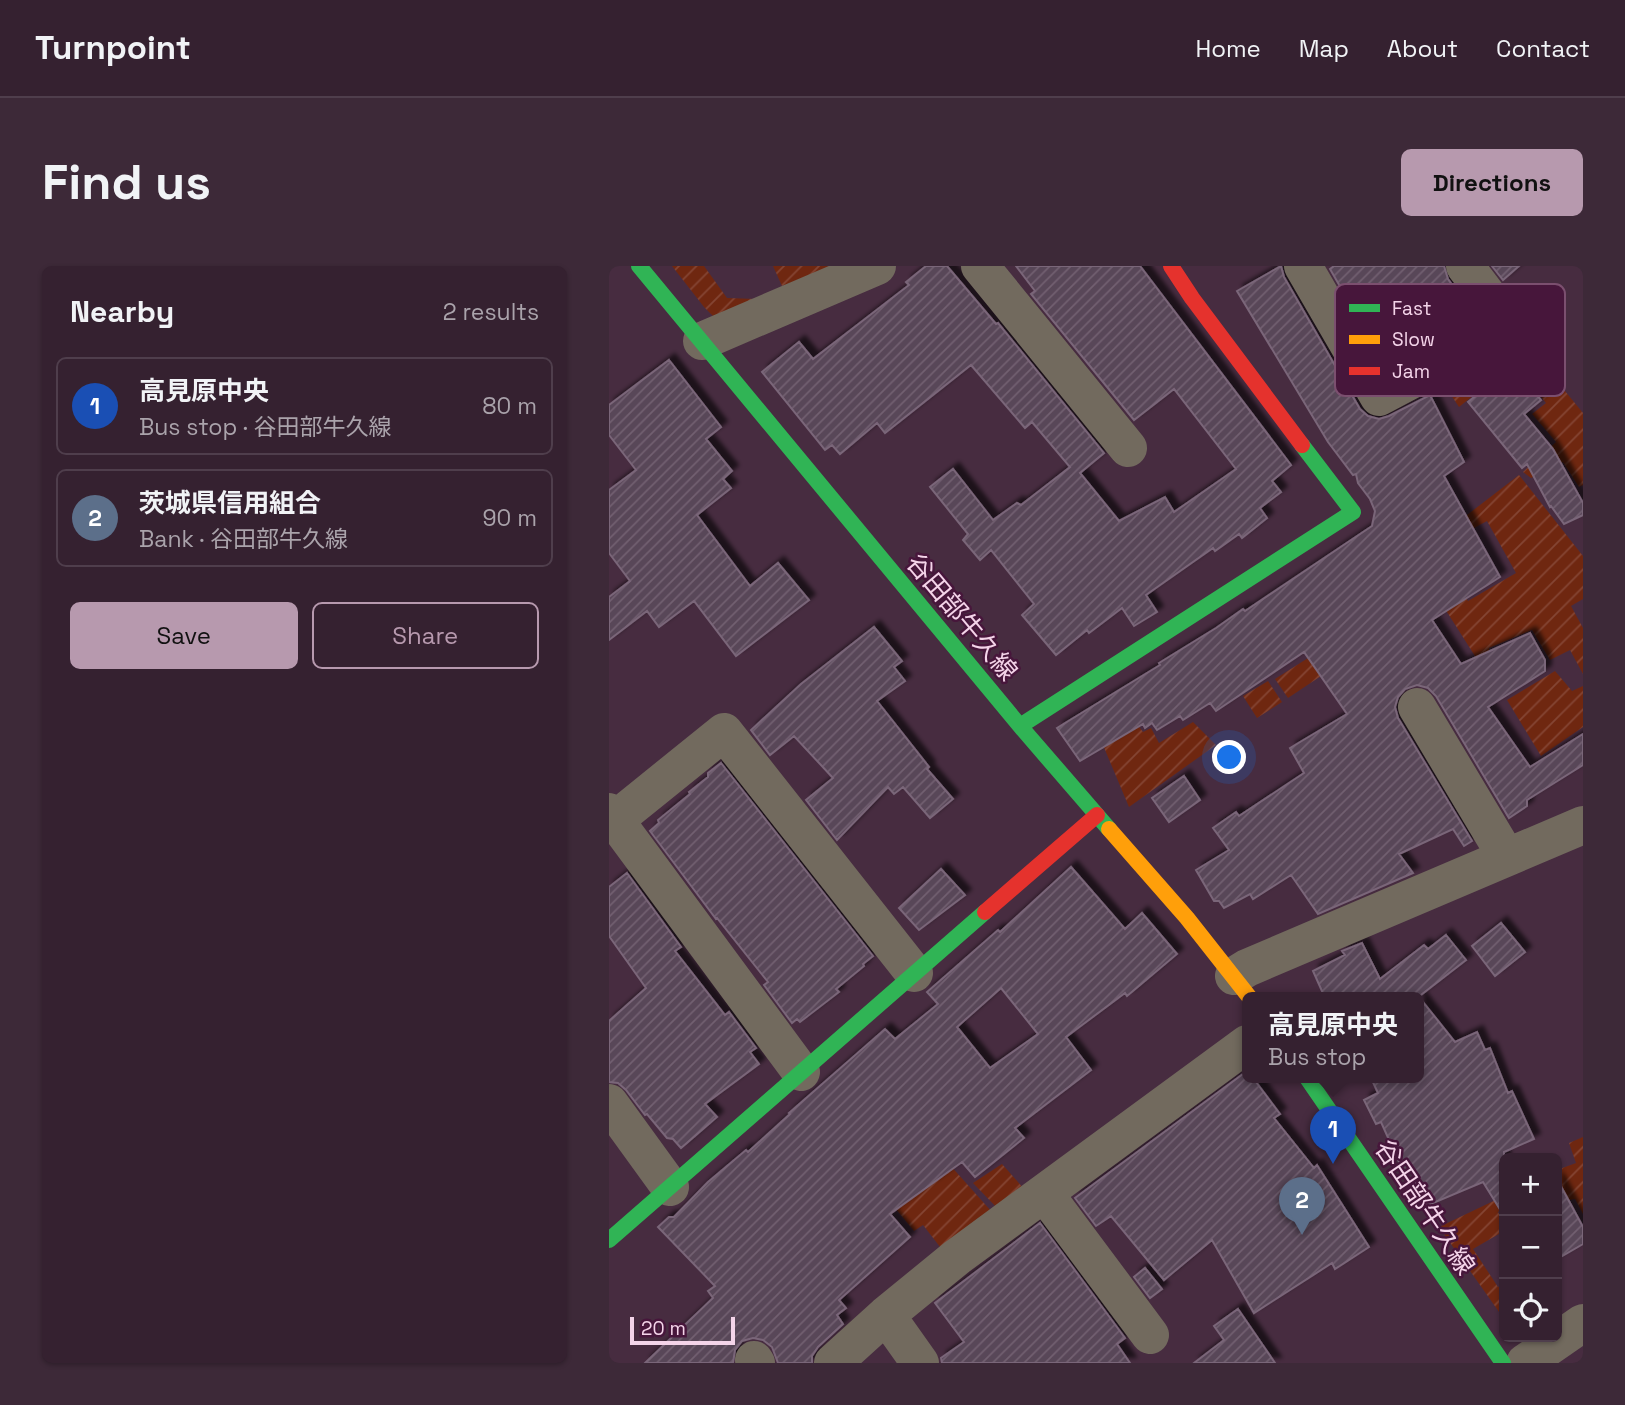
<!DOCTYPE html>
<meta charset="utf-8">
<style>
:root{--surface:#352130;--page:#3d2938;--text:#f1f3f6;--muted:#aaa3ab;--line:#4f3e4c;--accent:#b799ae}
body{margin:0;font-family:"Space Grotesk","Noto Sans JP",sans-serif;background:var(--page);color:var(--text)}
.controls{position:absolute;right:21px;bottom:21px;display:grid;overflow:hidden;border-radius:10px;box-shadow:0 2px 5px #0004}
.controls button{width:63px;height:63px;display:grid;place-items:center;padding:0;border:0;border-bottom:2px solid var(--line);background:var(--surface);color:var(--text);font:35px sans-serif}
.scale{position:absolute;left:21px;bottom:18px;width:105px;box-sizing:border-box;padding-left:7px;border:4px solid #f4d4e9;border-top:0;font-size:19px;line-height:24px;white-space:nowrap;color:#f4d4e9;-webkit-text-stroke:5px #47163b;paint-order:stroke}
.you{position:absolute;left:621px;top:492px;width:24px;height:24px;margin:-18px;border:5px solid #fff;border-radius:50%;background:#1a73e8;box-shadow:0 0 0 10px #1a73e833}
.badge{display:grid;place-items:center;width:46px;height:46px;border-radius:50%;background:var(--accent);color:#fff;font-size:23px;font-weight:700}
.pin{position:absolute;translate:-50% -58px;filter:drop-shadow(0 2px 4px #0008)}
.pin::after{content:'';position:absolute;top:37px;width:24px;height:21px;background:inherit;clip-path:polygon(0 0,100% 0,50% 100%)}
.popup{position:absolute;left:633px;top:726px;width:182px;height:91px;box-sizing:border-box;display:grid;place-content:center;border-radius:10px;background:var(--surface);filter:drop-shadow(0 2px 5px #0005);font-size:23px;white-space:nowrap;color:var(--muted)}
.popup b{font-size:26px;color:var(--text)}
.popup::after{content:'';position:absolute;left:50%;top:100%;margin-left:-14px;border:14px solid transparent;border-top-color:var(--surface)}
.list{margin:0;padding:0;list-style:none}
h2{display:flex;justify-content:space-between;align-items:center;height:91px;margin:0;padding:0 28px;font-size:30px}
h2 small{font-size:23px;font-weight:400;color:var(--muted)}
.list li{display:grid;grid-template-columns:46px 1fr auto;gap:21px;align-items:center;box-sizing:border-box;height:98px;margin:0 14px 14px;padding:0 14px;border:2px solid var(--line);border-radius:10px}
.list b{display:block;font-size:26px;white-space:nowrap}
.list p{margin:0;font-size:23px;white-space:nowrap;color:var(--muted)}
.list em{font-size:23px;font-style:normal;color:var(--muted)}
.actions{display:flex;gap:14px;padding:21px 28px}
.actions a{flex:1;padding:16px 0;border:2px solid var(--accent);border-radius:10px;text-align:center;font-size:24px;color:var(--accent)}
.actions .main{background:var(--accent);color:#111}
.icon{flex:none;width:38px;height:38px;fill:none;stroke:currentColor;stroke-width:2;stroke-linecap:round;stroke-linejoin:round}
.map{position:relative;flex:none;width:974px;height:1097px;overflow:hidden;border-radius:10px}
header{display:flex;align-items:center;gap:42px;box-sizing:border-box;height:98px;padding:0 35px;background:var(--surface);border-bottom:2px solid var(--line)}
header strong{font-size:33px}
nav{display:flex;gap:38px;margin-inline-start:auto;font-size:24px}
.intro{display:flex;align-items:center;justify-content:space-between;box-sizing:border-box;height:168px;padding:0 42px}
h1{margin:0;font-size:49px}
.button{padding:18px 32px;border-radius:10px;background:var(--accent);color:#111;font-size:24px;font-weight:700}
main{display:flex;gap:42px;padding:0 42px}
aside{flex:1;background:var(--surface);border-radius:10px;box-shadow:0 2px 5px #0004}
.map>svg:first-child{display:block}
.garden{fill:url(#garden-furrows)}
.building{fill:url(#building-hatch);stroke:#7a6679;stroke-width:2;fill-rule:evenodd;filter:url(#shadow)}
.lines{fill:none;stroke-linecap:round;stroke-linejoin:round}
.street{stroke:#726a5e;stroke-width:38}
.fast{stroke:#30b455;stroke-width:16}
.slow{stroke:#ff9f0a;stroke-width:16}
.jam{stroke:#e5322d;stroke-width:16}
.labels{text-anchor:middle;dominant-baseline:central;stroke-width:5;stroke-linejoin:round;paint-order:stroke}
.street-label{font-size:26px;fill:#f4d4e9;stroke:#47163b}
.key{fill:#47163b;stroke:#7b4f6f;stroke-width:2}
.key-label{font-size:19px;fill:#f4d4e9}
</style>
<header>
<strong>Turnpoint</strong>
<nav><a>Home</a><a>Map</a><a>About</a><a>Contact</a></nav>
</header>
<div class="intro"><h1>Find us</h1><a class="button">Directions</a></div>
<main>
<aside>
<h2>Nearby<small>2 results</small></h2>
<ul class="list">
<li><span class="badge" style="background:#1a4fb4">1</span><div><b>高見原中央</b><p>Bus stop · 谷田部牛久線</p></div><em>80 m</em></li>
<li><span class="badge" style="background:#5c6f8a">2</span><div><b>茨城県信用組合</b><p>Bank · 谷田部牛久線</p></div><em>90 m</em></li>
</ul>
<div class="actions"><a class="main">Save</a><a>Share</a></div>
</aside>
<div class="map">
<svg width="974" height="1097" viewBox="0 0 974 1097">
<defs>
<pattern id="garden-furrows" width="10" height="10" patternUnits="userSpaceOnUse" patternTransform="scale(1.75)"><rect width="10" height="10" fill="#6f2710"/><path d="M-1 1l2-2M0 10L10 0M9 11l2-2" fill="none" stroke="#844533"/></pattern>
<pattern id="building-hatch" width="6" height="6" patternUnits="userSpaceOnUse" patternTransform="scale(1.75)"><rect width="6" height="6" fill="#594658"/><path d="M-1 1l2-2M0 6l6-6M5 7l2-2" fill="none" stroke="#716070"/></pattern>
<filter id="shadow"><feDropShadow dx="6" dy="-6" stdDeviation="2" flood-color="#0009"/></filter>
</defs>
<rect width="100%" height="100%" fill="#472c40"/>
<path class="garden" d="M63 0H95L118 32 147 33 108 54 95 41Z
M164 0H232L173 20Z
M915 75 974 147V219L970 221 954 196 922 212 914 206 947 176 923 148 937 137 914 108 900 116 891 108 850 141 836 120Z
M910 209 974 290V333L962 340 974 362V408L961 384 941 394 923 364 880 382 882 393 871 398 831 335 851 323 859 335 907 307 878 255 806 294V289Z
M699 392 712 410 679 432 666 413Z
M946 405 963 425 974 420V461L932 490 898 434Z
M659 415 673 436 648 452 634 430Z
M584 456 607 479 520 541 491 472 528 458 534 466 542 462 550 477Z
M974 871V948L966 933 948 936V904L967 897 960 877Z
M340 898 383 946 335 986 314 959 305 965 286 942Z
M393 898 416 924 389 943 364 917Z
M895 930V942L889 946 895 958V965L864 983 889 1021 895 1018V1053L830 961Z"/>
<path class="building" d="M317 0H338L387 58 389 57 495 187 471 207 510 255 556 231 565 246 627 203 565 123 525 154 422 28 426 25 407 0H531L682 199 663 215 672 226 651 242 658 252 633 272 630 268 606 285 604 282 537 329 548 346 525 360 513 342 480 367 478 364 447 389 413 349 425 338 382 284 371 294 354 274 359 268 321 221 344 203 384 254 408 237 412 239 461 201 423 156 416 162 362 99 276 167 268 157 231 188 223 179 216 184 153 106 190 76 204 93 300 19 297 16Z
M672 0 675 11 751 143 759 150 770 153 780 150 821 129 855 196 835 210 891 311 823 354 852 398 921 367 936 394V405L879 441 921 501 974 468V499L918 534V540L900 552 827 430 819 422 808 419 796 423 789 431 786 441 789 452 863 575 855 580 844 563 790 588 804 607 709 648 682 609 644 633 641 628 615 642 610 635H605L587 604 620 584 604 562 627 546 630 550 695 507 681 482 738 448 695 386 607 445 601 437 574 454 571 450 548 464 543 457 536 462 534 458 471 495 448 462 551 399 550 397 607 362 634 343 636 345 763 260 766 245 761 233 749 217 747 208 744 209 719 176 628 25Z
M725 0H835L839 13 868 54 816 82 807 71 796 79 801 90 778 102 721 3Z
M883 0H910L894 14Z
M60 94 112 161 97 173 123 205 114 213 122 222 88 249 141 320 169 297 200 334 127 390 85 335 50 361 38 345 0 374V331L21 315 0 287V224L27 204 0 169V139Z
M890 111 900 123 914 112 932 134 915 148 944 183 974 237V249L955 258 942 240 941 241 918 198 913 202 859 136Z
M265 361 293 395 285 401 296 415 268 435 320 501 318 503 344 533 321 552 294 521 285 528 279 521 228 574 197 534 224 512 185 470 161 489 142 464 192 418Z
M112 497 264 690 254 698 255 700 227 723 230 726 191 756 188 753 183 757 155 719 159 716 108 652 107 653 41 565 50 557 49 554 81 528 80 526 99 511V507Z
M575 510 591 534 560 556 543 532Z
M462 601 516 663 533 647 568 688 518 730 516 727 457 771 482 804 406 862 415 872 366 911 353 896 281 948 301 971 230 1034 237 1042 228 1049 234 1058 209 1081 203 1090V1097H169L163 1081 154 1074 144 1072 133 1075 126 1084 124 1097H36L104 1032 99 1025 106 1020 49 961 60 951H65L99 916 137 884 139 886 181 848 180 847 276 763 286 773 329 738 318 726 389 664 391 666ZM392 722 429 768 381 802 348 761Z
M332 603 356 629 310 664 290 642Z
M18 607 72 681 66 685 116 749 120 746 147 782 141 786 150 798 96 838 108 851 72 882 64 873 58 872 38 848 36 849 17 824 9 817 0 816V755L37 722 0 670V621Z
M892 657 916 686 886 710 863 680Z
M837 669 857 694 808 732H716L704 705 736 689 733 685 753 677 771 713 815 679 819 683Z
M810 731 846 776 868 766 876 784 881 782 899 827 903 825 925 873 895 886V950L874 916 817 940 802 905H794L772 856 767 858 755 834 769 827 762 812H810Z
M638 805V812H644L671 848 665 852 705 902 708 899 760 981 726 1003 723 997 645 1047 603 974 555 1014 502 950 487 960 466 932Z
M948 913 974 961V978L948 993Z
M431 957 516 1072 508 1078 521 1097H333L332 1092 355 1076 326 1037Z
M536 1002 553 1023 541 1032 525 1011Z
M629 1043 666 1097H585L615 1074 605 1060Z"/>
<g class="lines">
<path class="street" d="M371 0 519 182
M694 0 770 131 902 61 856 0
M93 75 268 0
M808 441 897 590
M0 546 192 806
M6 554 115 466 305 707
M625 710 638 702 974 559
M0 837 61 921
M436 928 541 1069
M277 1049 311 1097
M145 1094 147 1097
M224 1097 277 1049 348 991 638 778
M916 1097 974 1057"/>
<path class="fast" d="M30 0 411 460 500 563
M411 460 744 246 693 179
M698 812 894 1097
M0 974 376 646"/>
<path class="slow" d="M500 563 578 652 641 732"/>
<path class="jam" d="M562 0 583 32 693 179
M376 646 488 549"/>
</g>
<g class="labels">
<g class="street-label">
<text transform="translate(353 351) rotate(50)">谷田部牛久線</text>
<text transform="translate(816 941) rotate(56)">谷田部牛久線</text>
</g>
</g>
<rect x="726" y="18" width="230" height="112" rx="10" class="key"/>
<rect x="740" y="38" width="31" height="8" fill="#30b455"/>
<rect x="740" y="69" width="31" height="9" fill="#ff9f0a"/>
<rect x="740" y="101" width="31" height="8" fill="#e5322d"/>
<g class="key-label">
<text x="783" y="49">Fast</text>
<text x="783" y="80">Slow</text>
<text x="783" y="112">Jam</text>
</g>
</svg>
<div class="controls">
<button>+</button>
<button>−</button>
<button><svg class="icon" aria-label="locate" viewBox="0 0 24 24"><circle cx="12" cy="12" r="6"/><path d="M12 2v4M12 18v4M2 12h4M18 12h4"/></svg></button>
</div>
<div class="scale">20 m</div>
<div class="you"></div>
<div class="pin badge" style="left:724px;top:898px;background:#1a4fb4">1</div>
<div class="popup"><b>高見原中央</b>Bus stop</div>
<div class="pin badge" style="left:693px;top:969px;background:#5c6f8a">2</div>
</div>
</main>
